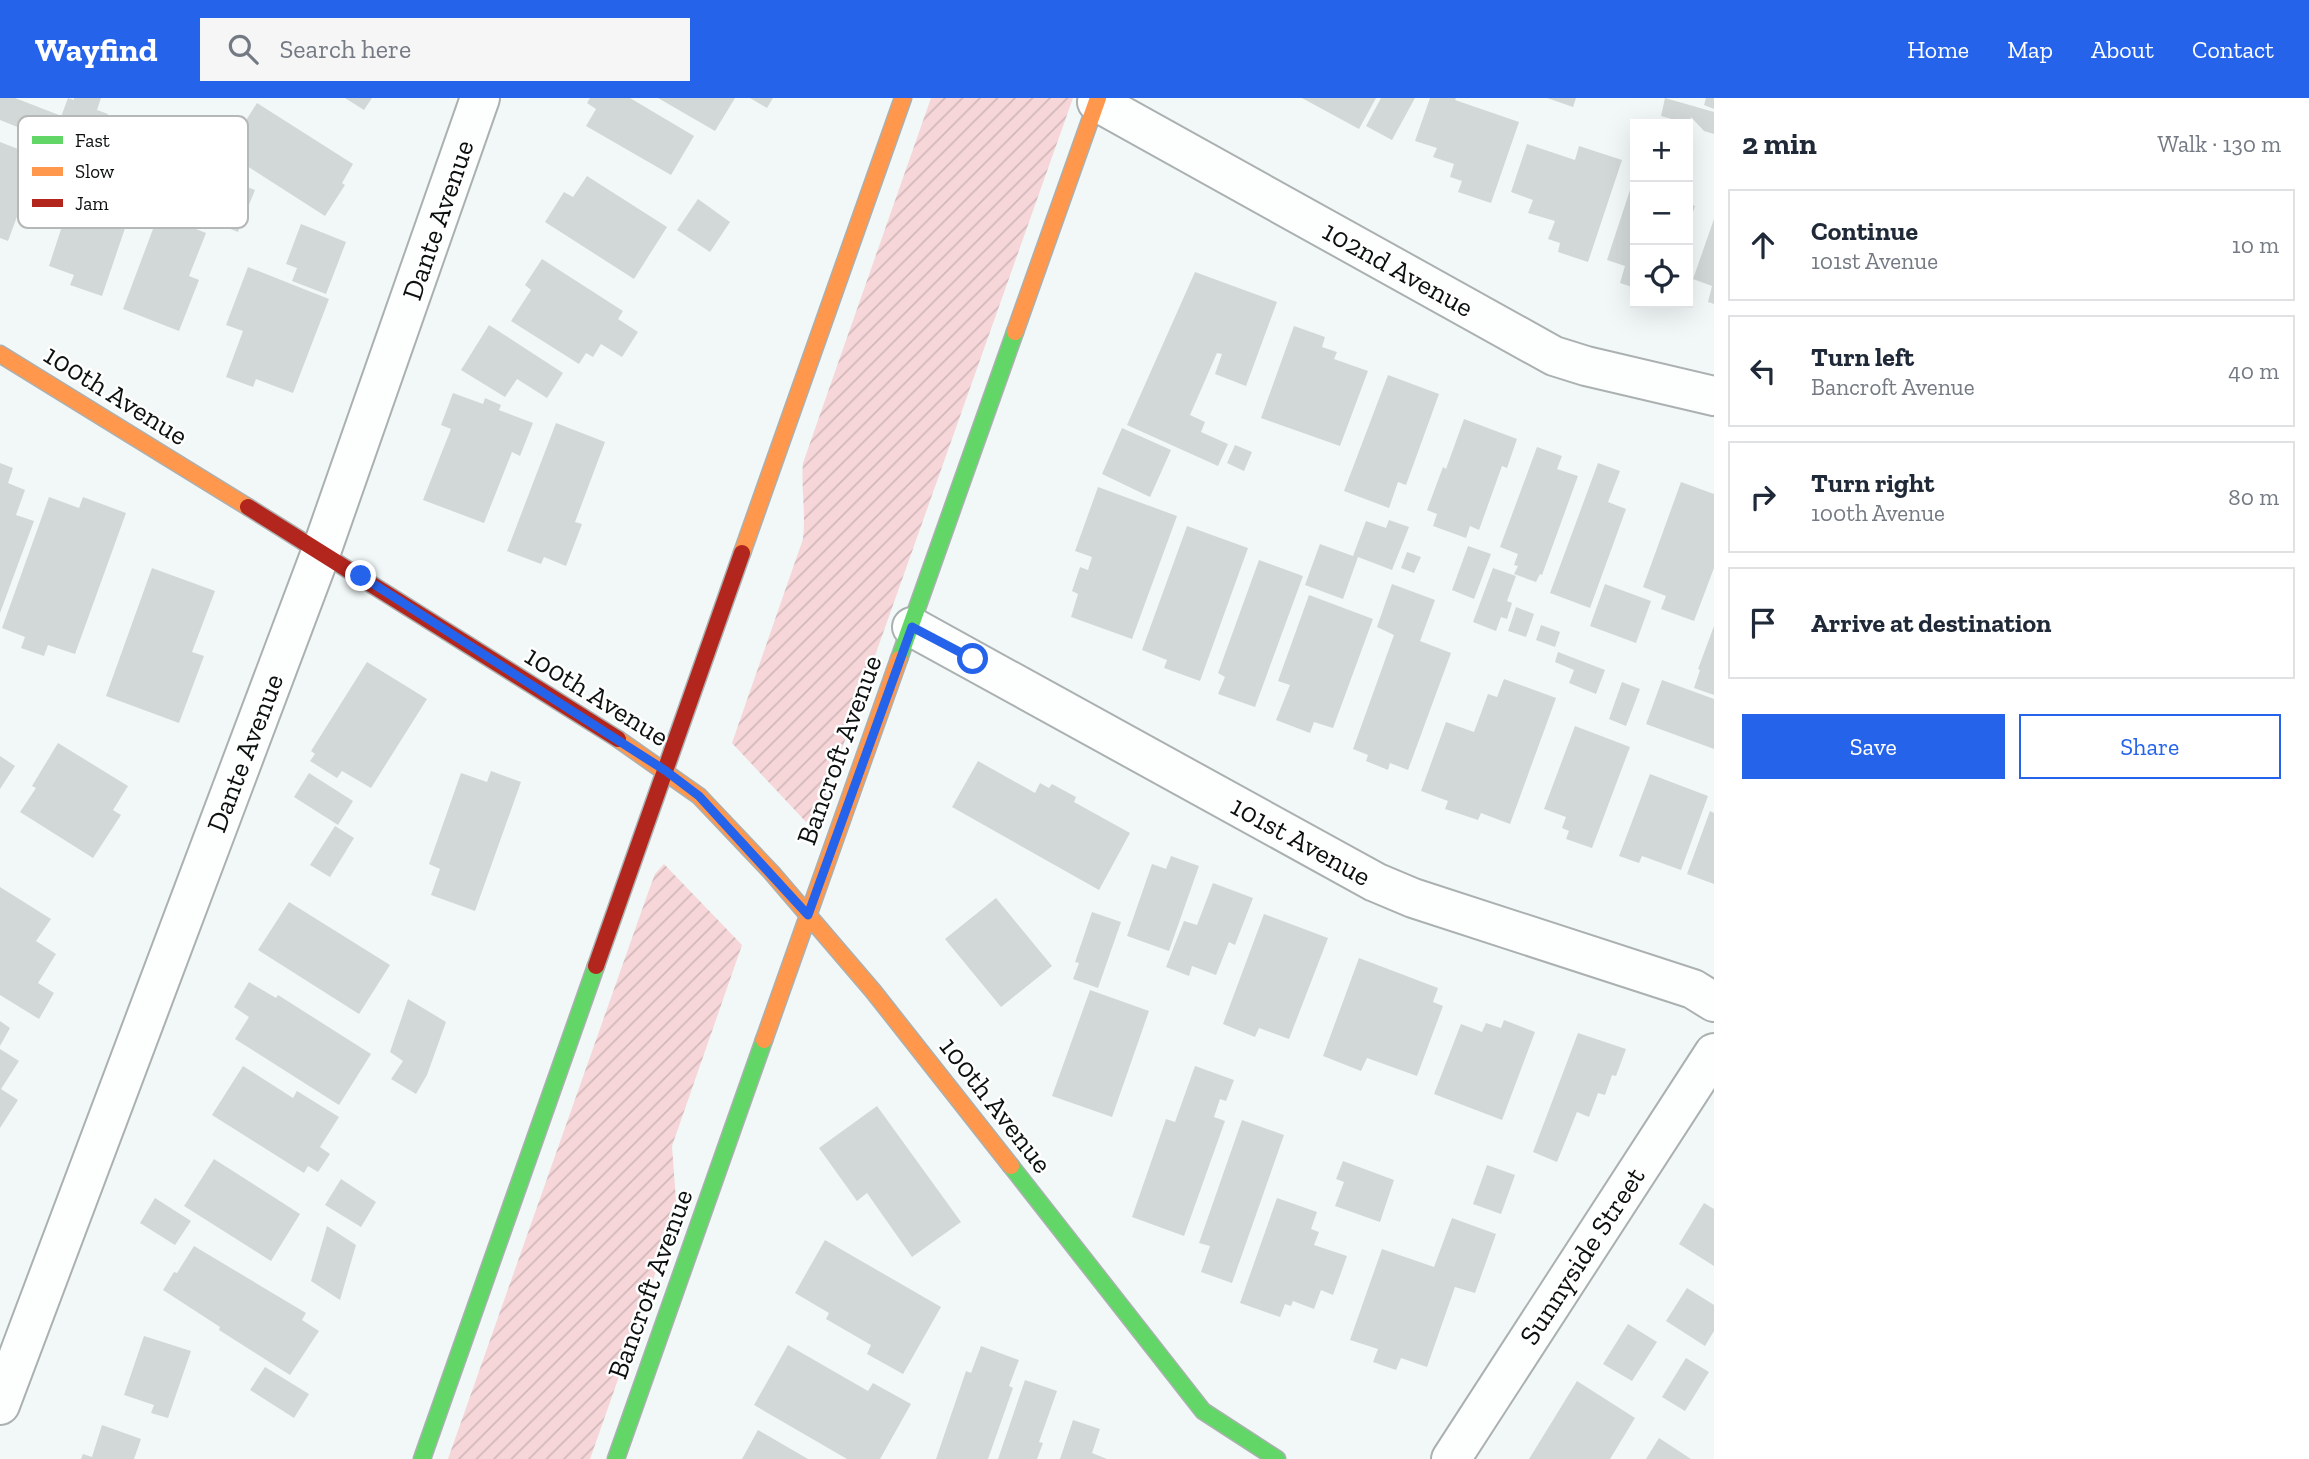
<!DOCTYPE html>
<meta charset="utf-8">
<style>
:root{--surface:#fff;--page:#f6f6f7;--text:#1f2937;--muted:#747a83;--line:#e0e1e3;--accent:#2563eb}
body{margin:0;font-family:"Zilla Slab",serif;background:var(--page);color:var(--text)}
.controls{position:absolute;right:21px;top:21px;display:grid;overflow:hidden;border-radius:0px;box-shadow:0 7px 28px #0002}
.controls button{width:63px;height:63px;display:grid;place-items:center;padding:0;border:0;border-bottom:2px solid var(--line);background:var(--surface);color:var(--text);font:35px sans-serif}
.stop{position:absolute;width:21px;height:21px;margin:-16px;border:5px solid #2563eb;border-radius:50%;background:#fff}
.stop.end{background:#2563eb;border-color:#fff;box-shadow:0 2px 7px #0008}
.list{margin:0;padding:0;list-style:none}
h2{display:flex;justify-content:space-between;align-items:center;height:91px;margin:0;padding:0 28px;font-size:30px}
h2 small{font-size:23px;font-weight:400;color:var(--muted)}
.list li{display:grid;grid-template-columns:46px 1fr auto;gap:21px;align-items:center;box-sizing:border-box;height:112px;margin:0 14px 14px;padding:0 14px;border:2px solid var(--line);border-radius:0px}
.list b{display:block;font-size:26px;white-space:nowrap}
.list p{margin:0;font-size:23px;white-space:nowrap;color:var(--muted)}
.list em{font-size:23px;font-style:normal;color:var(--muted)}
.actions{display:flex;gap:14px;padding:21px 28px}
.actions a{flex:1;padding:16px 0;border:2px solid var(--accent);border-radius:0px;text-align:center;font-size:24px;color:var(--accent)}
.actions .main{background:var(--accent);color:#fff}
.icon{flex:none;width:38px;height:38px;fill:none;stroke:currentColor;stroke-width:2;stroke-linecap:round;stroke-linejoin:round}
.map{position:relative;flex:none;width:1714px;height:1361px;overflow:hidden}
header{display:flex;align-items:center;gap:42px;box-sizing:border-box;height:98px;padding:0 35px;background:var(--accent);color:#fff}
header strong{font-size:33px}
nav{display:flex;gap:38px;margin-inline-start:auto;font-size:24px}
.search{width:490px;height:63px;background:var(--page);display:flex;align-items:center;gap:18px;box-sizing:border-box;padding:0 24px;border-radius:0px;color:var(--muted);font-size:26px}
main{display:flex}
aside{flex:1;background:var(--surface)}
.map>svg:first-child{display:block}
.garden{fill:url(#garden-furrows)}
.building{fill:#d2d8d7}
.lines{fill:none;stroke-linecap:round;stroke-linejoin:round}
.street-casing{stroke:#abb0b0;stroke-width:42}
.fast-casing{stroke:#abb0b0;stroke-width:19}
.slow-casing{stroke:#abb0b0;stroke-width:19}
.jam-casing{stroke:#abb0b0;stroke-width:19}
.street{stroke:#fdfefe;stroke-width:38}
.fast{stroke:#63d668;stroke-width:16}
.slow{stroke:#ff974d;stroke-width:16}
.jam{stroke:#b3261e;stroke-width:16}
.route{stroke:#2563eb;stroke-width:9}
.labels{text-anchor:middle;dominant-baseline:central;stroke-width:5;stroke-linejoin:round;paint-order:stroke}
.street-label{font-size:28px;fill:#0c1110;stroke:#fff}
.key{fill:#fff;stroke:#b6b8b7;stroke-width:2}
.key-label{font-size:19px;fill:#0c1110}
</style>
<header>
<strong>Wayfind</strong>
<div class="search"><svg class="icon" aria-label="search" viewBox="0 0 24 24"><circle cx="10" cy="10" r="6"/><path d="M15 15l6 6"/></svg>Search here</div>
<nav><a>Home</a><a>Map</a><a>About</a><a>Contact</a></nav>
</header>
<main>
<div class="map">
<svg width="1714" height="1361" viewBox="0 0 1714 1361">
<defs>
<pattern id="garden-furrows" width="10" height="10" patternUnits="userSpaceOnUse" patternTransform="scale(1.75)"><rect width="10" height="10" fill="#f6d6d9"/><path d="M-1 1l2-2M0 10L10 0M9 11l2-2" fill="none" stroke="#d2b7b9"/></pattern>
</defs>
<rect width="100%" height="100%" fill="#f1f8f7"/>
<path class="garden" d="M931 0H1073L822 707 816 716 806 724 732 645 803 441C806 415 801 390 803 365Z
M664 766 742 847 672 1048 676 1103 673 1125 590 1361H448L649 792 655 776Z"/>
<path class="building" d="M0 0H15L59 17 50 42 0 22Z
M68 0 74 2V0H101L97 12 108 16 106 20 130 30 119 61 95 51 93 56 53 40Z
M345 0H372L364 12Z
M590 0H630L694 38 671 77 586 28 596 11 587 5Z
M658 0H735L715 33Z
M750 0H773L767 10Z
M1302 0H1376L1359 31Z
M1381 0H1415L1392 42 1366 28Z
M1430 0H1456L1455 2 1519 24 1491 105 1458 94 1462 83 1450 79 1454 66 1433 59 1437 50 1415 43Z
M1547 0H1576L1573 9Z
M1665 0 1714 14V36L1704 33 1691 19 1689 26 1661 18Z
M1706 0H1714V11L1704 7Z
M257 5 353 66 342 85 345 87 325 118 239 63 249 47 236 38Z
M0 44 39 59 8 143 0 140Z
M1527 46 1575 62 1579 48 1622 62 1588 164 1558 154 1560 145 1548 141 1555 123 1528 115 1533 102 1511 94Z
M80 76 137 95 102 198 70 187 74 177 49 168 65 119 56 117 62 99 71 102Z
M587 78 667 129 634 181 545 124 564 94 573 99Z
M226 81 255 92 238 134 210 123Z
M1632 86 1635 88V190L1620 185 1625 168 1607 162Z
M168 91 201 103 191 129 206 135 189 178 199 182 179 233 123 211Z
M698 101 730 124 710 154 677 132Z
M1688 105 1695 108 1688 128Z
M1714 121V206L1708 204 1712 188 1693 181Z
M301 126 346 144 326 196 292 183 297 170 286 166Z
M542 161 623 213 618 221 638 234 622 259 601 246 593 259 586 255 579 266 511 223 531 192 525 187Z
M248 169 329 201 293 295 256 281 253 289 226 279 243 233 226 227Z
M1195 174 1277 204 1246 288 1215 276 1222 256 1217 255 1190 317 1205 324 1201 334 1228 346 1218 368 1127 327Z
M489 227 563 275 547 300 517 281 505 299 461 272Z
M1294 228 1325 239 1322 249 1337 254 1334 261 1368 273 1340 348 1261 320Z
M1388 277 1439 296 1406 387 1398 384 1389 410 1344 393Z
M453 295 483 306 485 300 501 307 499 312 533 325 520 358 512 354 484 425 423 402 451 331 441 327Z
M1464 321 1517 341 1507 370 1502 368 1479 432 1470 428 1466 440 1433 428 1437 416 1427 412 1443 369 1446 371Z
M556 325 605 344 575 424 582 426 566 468 544 459 541 466 507 453Z
M1122 330 1171 352 1150 399 1102 376Z
M1235 347 1252 354 1244 373 1227 365Z
M1537 349 1562 358 1557 371 1578 378 1542 477 1540 476 1536 484 1514 476 1518 468 1514 467 1518 456 1500 449Z
M0 365 13 370 8 385 25 392 16 417 34 423 0 515Z
M1598 365 1620 373 1608 404 1626 411 1590 510 1550 495Z
M1681 384 1714 396V470L1694 523 1661 511 1666 498 1643 489Z
M1098 389 1177 418 1132 541 1071 519 1078 496 1072 493 1080 469 1088 472 1092 459 1075 453Z
M49 399 79 410 83 399 126 415 75 556 48 547 44 558 21 550 25 539 2 530Z
M1389 422 1409 429 1392 472 1358 459 1343 501 1305 487 1320 446 1353 458 1366 423 1386 430Z
M1187 428 1248 450 1200 583 1164 570 1167 562 1142 552Z
M1468 448 1491 456 1474 501 1452 492Z
M1407 454 1421 459 1414 475 1401 470Z
M1259 462 1303 478 1255 609 1218 596 1225 579 1218 575Z
M152 470 215 493 192 554 204 558 179 625 106 598Z
M1493 470 1516 478 1507 503 1512 505 1507 521 1501 519 1496 533 1473 524Z
M1392 486 1435 502 1420 543 1451 555 1408 672 1390 665 1388 672 1366 663 1368 657 1353 651 1394 537 1377 529Z
M1605 486 1651 503 1636 545 1590 528Z
M1309 497 1373 521 1333 630 1314 624 1310 635 1276 622 1290 587 1278 583Z
M1516 509 1534 516 1526 539 1508 533Z
M1541 527 1560 534 1555 549 1536 542Z
M1714 528V597L1694 590 1700 572 1698 571Z
M1558 554 1605 572 1596 596 1569 585 1574 572 1555 564Z
M367 564 427 601 371 690 342 673 337 680 310 663 315 656 311 653Z
M1504 581 1556 600 1510 726 1481 715 1478 722 1445 711 1448 703 1421 693 1446 624 1474 634 1488 596 1497 599Z
M1662 582 1714 601V651L1646 626Z
M1622 584 1640 591 1626 628 1609 621Z
M1575 628 1630 649 1592 750 1566 741 1569 733 1562 730 1566 719 1544 711Z
M58 645 128 688 113 712 121 717 93 760 20 714 36 690 32 688Z
M0 658 15 668 0 691Z
M978 663 1035 695 1040 685 1049 690 1052 686 1076 699 1074 704 1130 735 1099 792 952 709Z
M491 673 521 684 475 813 431 797 440 771 429 766 461 675 487 684Z
M309 675 353 703 338 727 294 699Z
M1650 676 1708 698 1681 772 1642 758 1639 765 1619 758Z
M1710 713 1714 715V786L1687 776Z
M335 728 354 740 330 779 310 767Z
M1171 758 1199 768 1169 853 1127 838 1152 766 1166 771Z
M1213 785 1253 800 1235 847 1229 844 1216 877 1192 868 1189 878 1166 869 1184 823 1197 827Z
M0 789 51 821 36 843 56 856 38 885 54 895 39 921 0 897Z
M996 800 1052 868 1001 909 945 841Z
M289 804 390 867 359 916 258 852Z
M1092 814 1121 824 1098 890 1073 881 1079 865 1075 864Z
M1264 816 1328 840 1289 941 1259 930 1255 939 1223 926Z
M1359 860 1438 890 1433 904 1443 908 1417 978 1367 960 1361 973 1323 958Z
M249 884 276 900 278 897 371 956 339 1007 235 941 249 919 234 909Z
M1090 892 1149 913 1112 1019 1052 998Z
M408 901 446 924 427 977 416 996 391 981 403 963 390 954Z
M1504 922 1535 934 1502 1022 1434 996 1461 926 1482 934 1486 925 1501 930Z
M0 923 10 930 0 948Z
M1578 935 1626 951 1616 978 1612 977 1605 997 1598 995 1589 1019 1577 1014 1557 1064 1533 1054Z
M0 951 19 963 1 991 18 1002 0 1030Z
M243 968 293 1000 297 993 339 1019 320 1049 330 1056 318 1074 308 1068 304 1075 212 1017Z
M1195 968 1234 982 1226 1003 1220 1001 1214 1019 1225 1023 1184 1138 1132 1119 1166 1021 1175 1024Z
M877 1008 961 1124 912 1159 867 1095 857 1103 819 1050Z
M1242 1022 1284 1037 1232 1185 1201 1174 1210 1148 1199 1145Z
M214 1061 300 1116 271 1163 184 1108Z
M1343 1063 1394 1082 1380 1124 1335 1108 1344 1084 1336 1081Z
M1487 1067 1515 1077 1501 1116 1473 1106Z
M341 1081 376 1104 361 1129 325 1107Z
M155 1100 191 1123 175 1147 140 1125Z
M1277 1100 1317 1114 1311 1131 1319 1134 1314 1147 1347 1158 1333 1197 1321 1192 1314 1211 1293 1203 1291 1208 1285 1206 1280 1219 1240 1205Z
M1704 1105 1714 1111V1168L1679 1146Z
M1452 1120 1496 1136 1475 1195 1455 1189 1427 1269 1401 1260 1396 1272 1373 1264 1378 1251 1350 1242 1382 1151 1434 1169Z
M327 1128 356 1147 340 1202 311 1183Z
M825 1142 941 1209 903 1276 867 1256 871 1247 826 1221 829 1215 795 1195Z
M194 1148 306 1215 302 1222 319 1233 290 1277 219 1232 220 1229 163 1192 174 1174 177 1175Z
M1687 1190 1714 1207V1233L1705 1248 1666 1223Z
M1628 1226 1657 1244 1632 1283 1603 1266Z
M144 1238 191 1253 168 1320 151 1315 154 1307 124 1297Z
M788 1247 868 1293 873 1285 911 1306 880 1361H847L754 1307Z
M981 1248 1019 1262 1009 1288 1013 1290 988 1361H936L966 1273 971 1275Z
M1686 1260 1709 1274 1685 1313 1662 1299Z
M265 1269 309 1296 294 1320 250 1292Z
M1025 1282 1057 1293 1039 1344 1043 1345 1037 1361H998Z
M1577 1283 1635 1320 1610 1361H1529Z
M1073 1322 1100 1331 1092 1355 1107 1361H1060Z
M102 1327 141 1341 134 1361H81L83 1356 92 1359Z
M758 1332 808 1361H742Z
M1659 1340 1691 1361H1646Z"/>
<g class="lines">
<defs>
<path id="street" d="M1097 4 1554 258 1586 268 1714 298
M912 529 1375 784 1413 800 1693 891 1714 904
M0 1307 321 454 480 0
M1451 1361 1714 955"/>
<path id="fast" d="M899 561 1015 234
M1011 1068 1203 1313 1277 1361
M422 1361 596 868
M616 1361 764 942"/>
<path id="slow" d="M1015 234 1098 0
M0 256 248 409
M742 455 903 0
M618 641 699 698 772 775 873 893 1011 1068
M764 942 899 561"/>
<path id="jam" d="M248 409 618 641
M596 868 742 455"/>
</defs>
<use href="#street" class="street-casing"/>
<use href="#fast" class="fast-casing"/>
<use href="#slow" class="slow-casing"/>
<use href="#jam" class="jam-casing"/>
<use href="#street" class="street"/>
<use href="#fast" class="fast"/>
<use href="#slow" class="slow"/>
<use href="#jam" class="jam"/>
</g>
<g class="lines">
<path class="route" d="M361 478 666 673 699 698 808 817 912 529 973 561"/>
</g>
<g class="labels">
<g class="street-label">
<text transform="translate(438 122) rotate(-71)">Dante Avenue</text>
<text transform="translate(1398 171) rotate(29)">102nd Avenue</text>
<text transform="translate(116 297) rotate(32)">100th Avenue</text>
<text transform="translate(597 598) rotate(32)">100th Avenue</text>
<text transform="translate(839 652) rotate(-70)">Bancroft Avenue</text>
<text transform="translate(245 655) rotate(-69)">Dante Avenue</text>
<text transform="translate(1301 743) rotate(29)">101st Avenue</text>
<text transform="translate(996 1007) rotate(52)">100th Avenue</text>
<text transform="translate(1582 1158) rotate(-57)">Sunnyside Street</text>
<text transform="translate(650 1186) rotate(-70)">Bancroft Avenue</text>
</g>
</g>
<rect x="18" y="18" width="230" height="112" rx="10" class="key"/>
<rect x="32" y="38" width="31" height="8" fill="#63d668"/>
<rect x="32" y="69" width="31" height="9" fill="#ff974d"/>
<rect x="32" y="101" width="31" height="8" fill="#b3261e"/>
<g class="key-label">
<text x="75" y="49">Fast</text>
<text x="75" y="80">Slow</text>
<text x="75" y="112">Jam</text>
</g>
</svg>
<div class="controls">
<button>+</button>
<button>−</button>
<button><svg class="icon" aria-label="locate" viewBox="0 0 24 24"><circle cx="12" cy="12" r="6"/><path d="M12 2v4M12 18v4M2 12h4M18 12h4"/></svg></button>
</div>
<div class="stop" style="left:973px;top:561px"></div>
<div class="stop end" style="left:361px;top:478px"></div>
</div>
<aside>
<h2>2 min<small>Walk · 130 m</small></h2>
<ul class="list">
<li><svg class="icon" aria-label="ahead" viewBox="0 0 24 24"><path d="M12 20V5M6 11l6-6 6 6"/></svg><div><b>Continue</b><p>101st Avenue</p></div><em>10 m</em></li>
<li><svg class="icon" aria-label="left" viewBox="0 0 24 24"><path d="M17 20v-9H6M10 6l-5 5 5 5"/></svg><div><b>Turn left</b><p>Bancroft Avenue</p></div><em>40 m</em></li>
<li><svg class="icon" aria-label="right" viewBox="0 0 24 24"><path d="M7 20v-9h11M14 6l5 5-5 5"/></svg><div><b>Turn right</b><p>100th Avenue</p></div><em>80 m</em></li>
<li><svg class="icon" aria-label="arrive" viewBox="0 0 24 24"><path d="M6 21V4h12l-3 4 3 4H6"/></svg><div><b>Arrive at destination</b></div></li>
</ul>
<div class="actions"><a class="main">Save</a><a>Share</a></div>
</aside>
</main>
